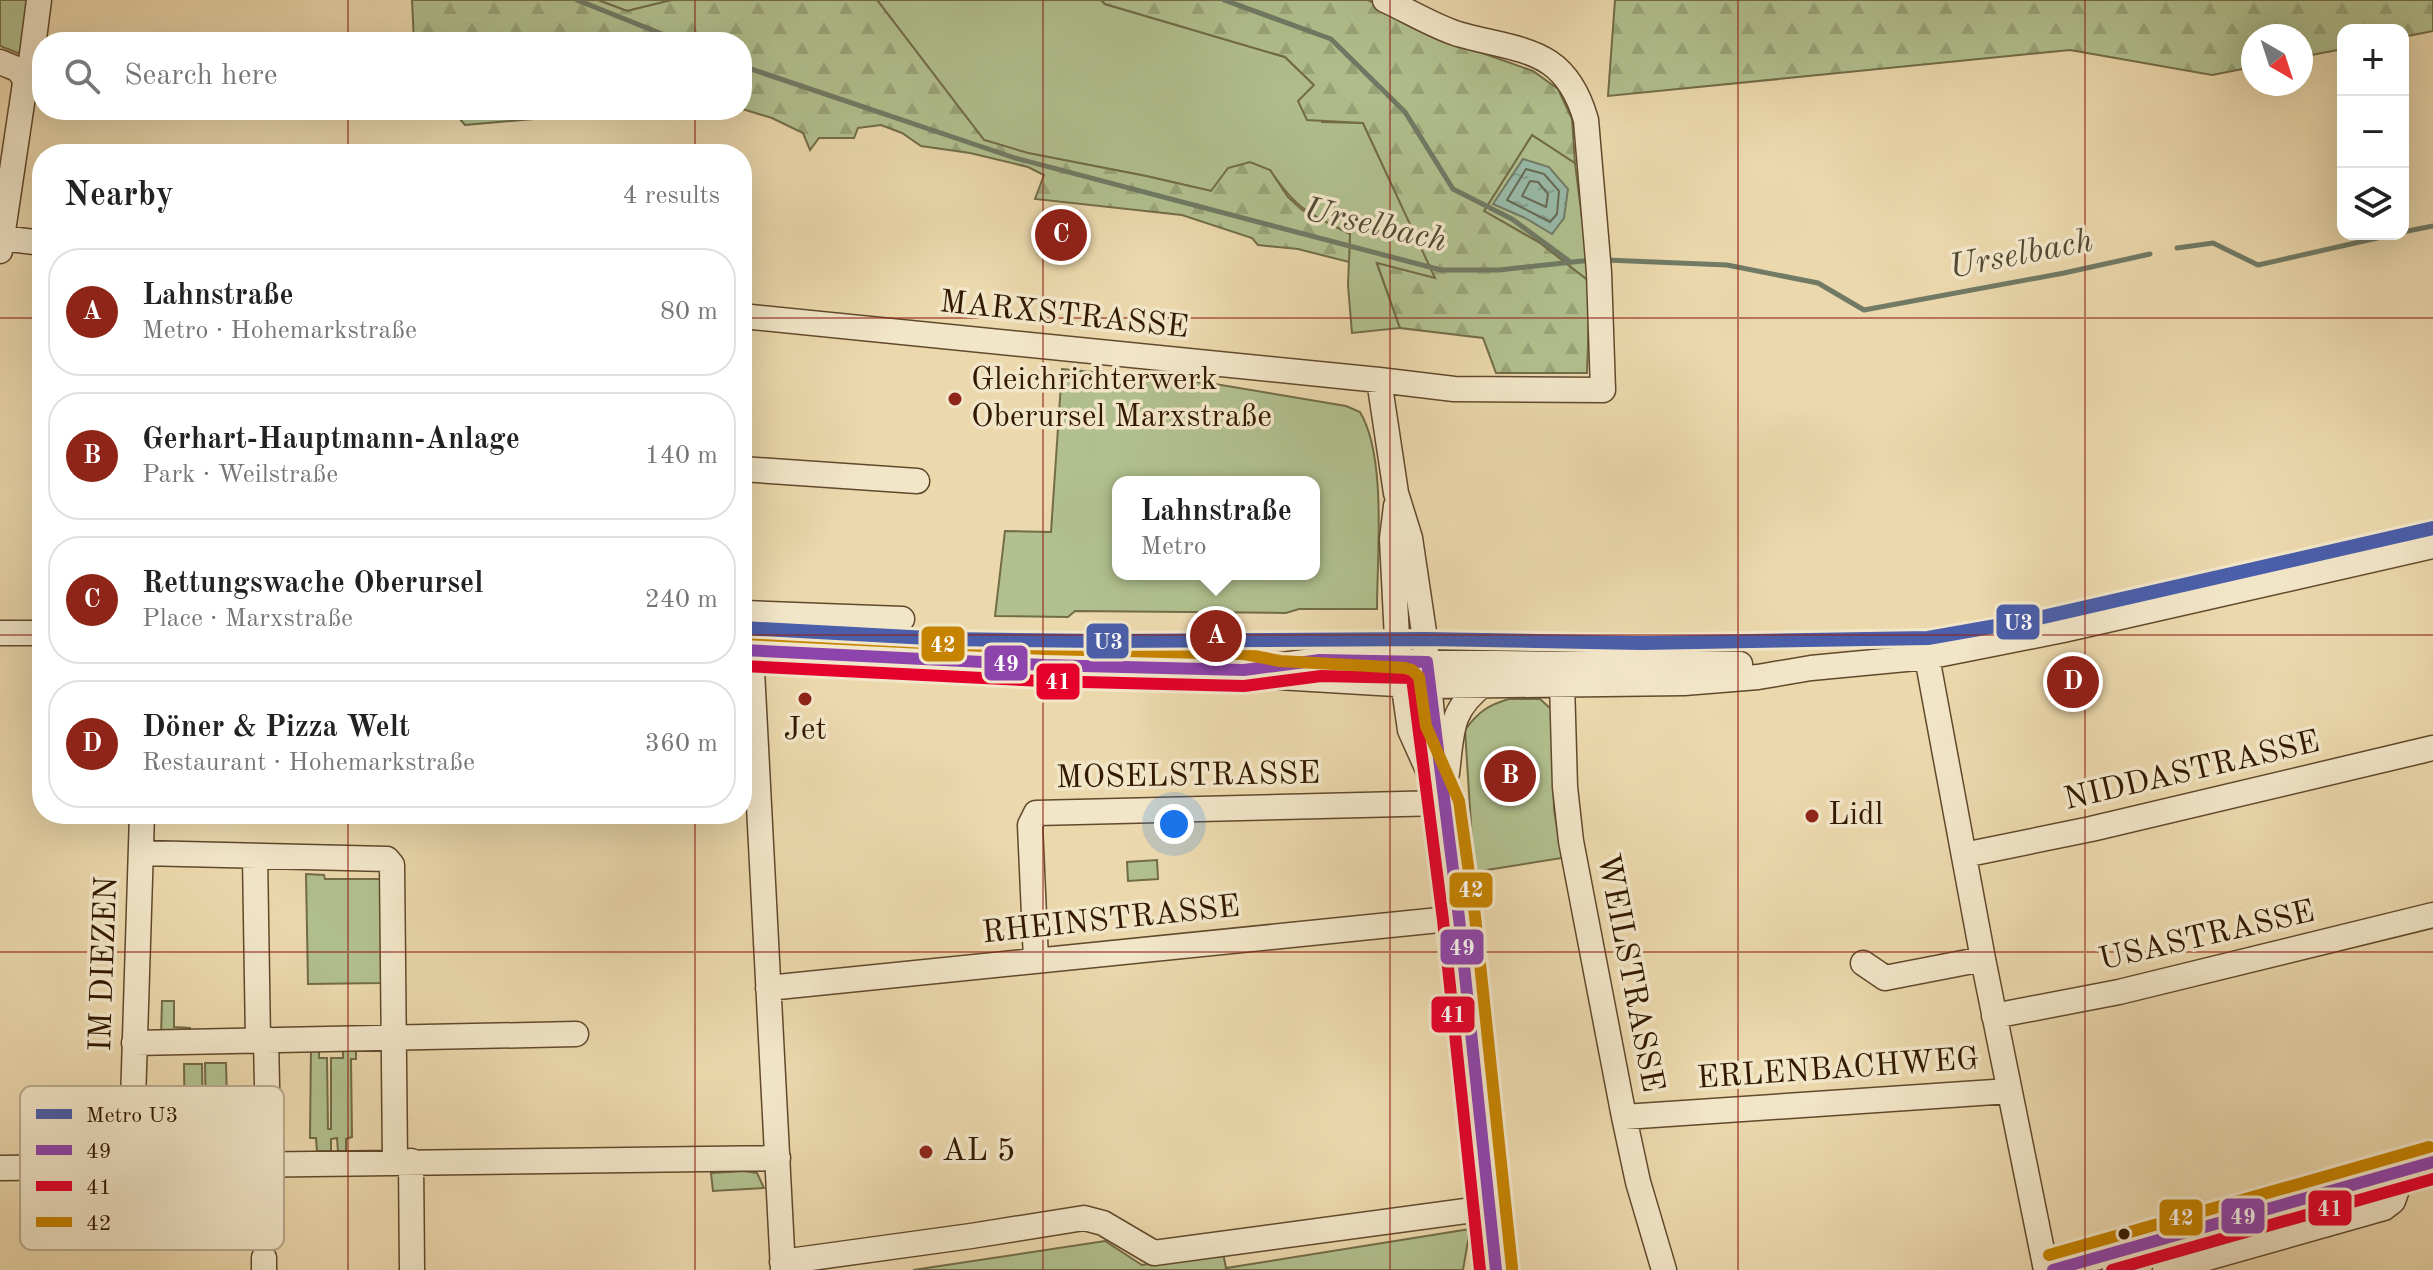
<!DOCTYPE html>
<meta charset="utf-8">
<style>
:root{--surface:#fff;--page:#f2f2f2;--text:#222;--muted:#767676;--line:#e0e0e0;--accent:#8f2418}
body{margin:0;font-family:"Old Standard TT",serif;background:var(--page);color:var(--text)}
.controls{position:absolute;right:24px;top:24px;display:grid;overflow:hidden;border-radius:16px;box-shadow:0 8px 32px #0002}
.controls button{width:72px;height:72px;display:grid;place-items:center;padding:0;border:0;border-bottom:2px solid var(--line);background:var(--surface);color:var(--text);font:40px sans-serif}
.compass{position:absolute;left:2241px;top:24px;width:72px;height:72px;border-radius:50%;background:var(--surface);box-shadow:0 8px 32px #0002;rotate:141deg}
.you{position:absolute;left:1174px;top:824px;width:28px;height:28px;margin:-20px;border:6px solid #fff;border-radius:50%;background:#1a73e8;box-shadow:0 0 0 12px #1a73e833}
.badge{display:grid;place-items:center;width:52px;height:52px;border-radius:50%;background:var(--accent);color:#fff;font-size:26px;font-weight:700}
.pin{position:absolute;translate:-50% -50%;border:4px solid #fff;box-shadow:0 2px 8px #0006}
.popup{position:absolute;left:1112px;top:476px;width:208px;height:104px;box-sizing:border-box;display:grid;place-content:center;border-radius:16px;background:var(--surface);filter:drop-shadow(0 2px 6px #0005);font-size:26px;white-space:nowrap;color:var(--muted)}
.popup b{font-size:30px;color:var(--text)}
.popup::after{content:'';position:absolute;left:50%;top:100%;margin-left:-16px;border:16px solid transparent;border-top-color:var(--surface)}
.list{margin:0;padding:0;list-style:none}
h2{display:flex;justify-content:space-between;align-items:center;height:104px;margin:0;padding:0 32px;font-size:34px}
h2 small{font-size:26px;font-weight:400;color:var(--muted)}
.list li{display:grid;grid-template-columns:52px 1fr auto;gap:24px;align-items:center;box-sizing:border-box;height:128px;margin:0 16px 16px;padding:0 16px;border:2px solid var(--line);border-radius:32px}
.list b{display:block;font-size:30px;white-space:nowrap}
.list p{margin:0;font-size:26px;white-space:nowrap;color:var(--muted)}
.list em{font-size:26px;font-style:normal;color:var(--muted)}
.icon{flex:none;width:44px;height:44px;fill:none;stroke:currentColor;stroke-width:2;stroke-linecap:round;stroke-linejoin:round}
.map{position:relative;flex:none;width:2433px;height:1270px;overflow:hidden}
.search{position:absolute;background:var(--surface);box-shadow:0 8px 32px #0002;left:32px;top:32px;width:720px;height:88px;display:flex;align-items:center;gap:20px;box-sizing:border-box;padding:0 28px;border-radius:32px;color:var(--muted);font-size:30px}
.panel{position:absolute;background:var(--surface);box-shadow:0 8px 32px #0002;left:32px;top:144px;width:720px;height:680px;border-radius:32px}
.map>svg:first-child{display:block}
.green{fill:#b1c08e;stroke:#726c47;stroke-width:2;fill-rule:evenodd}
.forest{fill:url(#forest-firs);stroke:#726c47;stroke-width:2}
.water{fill:url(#water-ripples);stroke:#707a65;stroke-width:2}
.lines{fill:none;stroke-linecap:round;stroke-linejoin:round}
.shore{stroke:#666a54;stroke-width:2}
.stream{stroke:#707a65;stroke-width:5}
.minor-casing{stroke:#61492b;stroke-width:27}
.minor{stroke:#f2e6c9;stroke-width:24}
.bus-1-casing{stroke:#f2e6c9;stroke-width:18}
.bus-2-casing{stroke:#f2e6c9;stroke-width:18}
.bus-3-casing{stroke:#f2e6c9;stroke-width:18}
.bus-1{stroke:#8e44ad;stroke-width:12}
.bus-2{stroke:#e4002b;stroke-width:12}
.bus-3{stroke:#c68300;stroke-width:12}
.metro-1-casing{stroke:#f2e6c9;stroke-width:20}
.metro-1{stroke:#4a5eaa;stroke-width:14}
.grid{fill:none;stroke:#8f2418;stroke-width:2;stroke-opacity:0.55}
.poi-dot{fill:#8f2418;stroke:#f2e6c9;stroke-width:3}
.bus-dot{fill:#331900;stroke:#f2e6c9;stroke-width:3}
.labels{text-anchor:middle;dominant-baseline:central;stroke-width:7;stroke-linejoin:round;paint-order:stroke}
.street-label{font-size:32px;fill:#331900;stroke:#f2e6c9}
.poi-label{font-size:32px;fill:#331900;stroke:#f2e6c9;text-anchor:start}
.water-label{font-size:34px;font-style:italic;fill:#514933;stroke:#f2e6c9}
.key{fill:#f2e6c9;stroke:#b9a88d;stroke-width:2}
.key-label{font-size:22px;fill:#331900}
.line-badge{stroke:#f2e6c9;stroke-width:3}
.badge-label{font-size:22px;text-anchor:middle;font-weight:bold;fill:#fff}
</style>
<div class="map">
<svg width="2433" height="1270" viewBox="0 0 2433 1270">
<defs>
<pattern id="forest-firs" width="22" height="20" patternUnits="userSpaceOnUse" patternTransform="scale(2)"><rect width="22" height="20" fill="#b1c08e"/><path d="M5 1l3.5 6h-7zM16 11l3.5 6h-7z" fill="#99a479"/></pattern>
<pattern id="water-ripples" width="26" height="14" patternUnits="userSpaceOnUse" patternTransform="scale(2)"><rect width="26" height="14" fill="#98baa9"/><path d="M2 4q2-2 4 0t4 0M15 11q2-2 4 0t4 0" fill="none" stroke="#839f90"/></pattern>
</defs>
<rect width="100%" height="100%" fill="#ebd8ac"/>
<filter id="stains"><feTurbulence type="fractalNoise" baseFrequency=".0025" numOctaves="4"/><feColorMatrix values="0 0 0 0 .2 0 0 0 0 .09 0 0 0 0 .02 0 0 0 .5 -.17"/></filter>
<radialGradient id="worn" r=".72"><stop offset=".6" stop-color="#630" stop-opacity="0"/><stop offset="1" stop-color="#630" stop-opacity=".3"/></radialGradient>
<path class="green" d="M0 0H29L23 55 0 46Z
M598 0H672L627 11Z
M877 0H1101L1105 4 1285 57 1314 85 1322 122 1363 123 1436 279 1377 264 1400 328 1352 333 1348 285 1350 234C1308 213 1297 210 1270 170L1211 191 1146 176 1027 153 984 140Z
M1532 135 1575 163 1590 282 1540 243 1484 211Z
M1062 369 1215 384 1346 406 1360 412C1387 457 1377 556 1377 609H1299L1286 613 1075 611 1068 617 995 616 1005 531 1051 532ZM1118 482H1314V574H1118Z
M1509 699H1540L1552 710 1554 809 1562 858 1474 872 1465 730C1478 712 1488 705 1509 699Z
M1157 860 1158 879 1128 881 1127 862Z
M306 874 324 875 325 879H381V983L308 984Z
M1474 957 1492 1085H1489Z
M162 1001H174V1027L190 1028V1036H161Z
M311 1045 319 1046V1058H327L328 1129H331V1058H343V1046L356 1045V1059H351L352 1137 346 1139V1151H338L337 1138 331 1139V1151H317L316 1138H310Z
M205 1063H226L228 1138 233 1139V1153L190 1154V1138H185L184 1064H202L203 1122 206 1121Z
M1491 1106H1494L1505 1190H1501Z
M744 1171 757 1173 764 1188 713 1191 711 1173Z
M1470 1229 1463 1270H913L1105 1241 1142 1265 1223 1253 1226 1268Z"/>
<path class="forest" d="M412 0H598L627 11 672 0H877L984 140 1028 153 1146 176 1211 191 1228 168 1250 162 1270 170 1288 197 1302 210 1350 234 1349 262 1298 249 1258 245 1252 238 1182 215 1035 199 1044 175 1028 167 970 153 921 146 902 133 881 125 858 128 854 138H819L810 150 803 133 772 118 742 109V42H414Z
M1101 0H1368L1454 43 1533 71 1558 89 1572 119 1575 163 1532 135 1484 211 1540 243 1590 282 1587 373H1496L1483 338 1400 328 1377 263 1435 278 1363 123 1307 120 1298 101 1314 85 1285 57 1105 4Z
M1615 0H2433V31L2403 37V30H2343V49L2301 57V36H2253V67L2212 75 2070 50 1608 96Z
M452 110H584L568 116 465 125Z"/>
<path class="water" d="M1523 159 1549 167 1568 189 1564 218 1552 234 1525 218 1493 204Z"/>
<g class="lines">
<path class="shore" d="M1526 169 1544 174 1559 191 1557 214 1550 222 1507 200Z
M1530 181 1538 182 1548 194 1546 207 1522 196Z"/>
<path class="stream" d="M577 0 682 42
M1224 0 1331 39 1405 112 1453 189 1512 219 1569 261
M742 66 1015 158 1441 270H1499L1592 260
M2403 232 2433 226
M2177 248 2213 243 2258 265 2395 234
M1606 260 1727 265 1818 283 1864 310 2064 273 2150 254"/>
<defs>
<path id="minor" d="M1385 0C1409 11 1433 26 1458 34 1521 52 1565 46 1586 120L1599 272 1603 390 1454 389 1379 380 1396 493 1410 538 1424 632 1433 725 1459 918 1496 1270
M0 62 17 69 23 76
M2 238 42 243
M0 251 25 83 23 76 31 62 39 0
M742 316 1379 380
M742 469 917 481
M1396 506 1392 539 1397 639 1410 730 1432 779
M742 610 745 613 902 619
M0 633H42
M742 650 1044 665 1244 670 1320 660 1555 664H1740
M751 651 783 1270
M1927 657 1983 959 2046 1270
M1244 670 1278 677 1429 686 1684 683 1758 677 1811 668 1927 657 2063 630 2433 546
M1562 683 1565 787 1571 841 1624 1117 1638 1182 1664 1270
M1447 773C1452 733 1449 710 1484 684
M141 853 387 859 392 865 395 1162
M1964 855 2091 829 2433 748
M255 856 258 1041
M1036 960 1030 825 1036 813 1443 803
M1863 963 1885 978 1983 959
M768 988 1459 918
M1994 1016 2119 992 2433 915
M266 1039 268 1131
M134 1043 576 1034
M1624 1117 2009 1091
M411 1161 412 1270
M131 1165 142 814
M0 1168 778 1158
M264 1258V1270
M782 1262 971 1236 1084 1218 1103 1223 1154 1253 1473 1210
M2053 1270 2433 1162
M2165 1270 2384 1208 2393 1201 2404 1170"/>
</defs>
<use href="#minor" class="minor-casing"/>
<use href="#minor" class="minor"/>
<defs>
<path id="bus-1" d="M742 650 1044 665 1244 670 1320 660 1427 662 1459 918 1496 1270
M2053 1270 2433 1162"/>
<path id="bus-2" d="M742 666 1043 681 1244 686 1321 676 1412 678 1443 920 1480 1270
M2112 1270 2433 1179"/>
<path id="bus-3" d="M743 634 1045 649 1244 654 1280 661 1405 668 1412 670 1419 677 1426 726 1459 801 1475 916 1512 1268
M2049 1255 2429 1147"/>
</defs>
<use href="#bus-1" class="bus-1-casing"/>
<use href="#bus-2" class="bus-2-casing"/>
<use href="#bus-3" class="bus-3-casing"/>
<use href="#bus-1" class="bus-1"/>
<use href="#bus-2" class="bus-2"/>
<use href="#bus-3" class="bus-3"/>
<defs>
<path id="metro-1" d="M742 628 947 639 1103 641 1425 639 1641 643 1928 638 2030 620 2433 528"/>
</defs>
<use href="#metro-1" class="metro-1-casing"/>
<use href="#metro-1" class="metro-1"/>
</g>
<path class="grid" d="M348 0V42M695 0V42M1043 0V1270M1390 0V1270M1738 0V1270M2085 0V1270M348 110V154M695 110V154M0 318H42M742 318H2433M0 635H42M742 635H2433M348 814V1270M695 814V1270M0 952H2433"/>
<g class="poi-dot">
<circle cx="955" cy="399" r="8"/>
<circle cx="805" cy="699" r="8"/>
<circle cx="1812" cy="816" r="8"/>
<circle cx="926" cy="1152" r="8"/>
</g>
<circle class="bus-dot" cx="2124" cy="1234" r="7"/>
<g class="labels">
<g class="street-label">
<text transform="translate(1064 316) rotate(6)">MARXSTRASSE</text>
<text transform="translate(2192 772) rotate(-13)">NIDDASTRASSE</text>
<text transform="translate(1188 777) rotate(-1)">MOSELSTRASSE</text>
<text transform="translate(1111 921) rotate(-6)">RHEINSTRASSE</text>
<text transform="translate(2207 937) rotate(-13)">USASTRASSE</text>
<text transform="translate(105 964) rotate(-88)">IM DIEZEN</text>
<text transform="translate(1629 973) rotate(79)">WEILSTRASSE</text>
<text transform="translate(1838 1070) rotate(-4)">ERLENBACHWEG</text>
</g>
<g class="poi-label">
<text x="971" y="381">Gleichrichterwerk<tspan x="971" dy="37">Oberursel Marxstraße</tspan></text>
<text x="805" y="731" text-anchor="middle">Jet</text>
<text x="1828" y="816">Lidl</text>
<text x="942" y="1152">AL 5</text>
</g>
<g class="water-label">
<text transform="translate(1375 226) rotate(13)">Urselbach</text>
<text transform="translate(2021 255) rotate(-11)">Urselbach</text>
</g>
</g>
<rect x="20" y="1086" width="264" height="164" rx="12" class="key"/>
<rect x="36" y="1109" width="36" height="10" fill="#4a5eaa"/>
<rect x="36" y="1145" width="36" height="10" fill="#8e44ad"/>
<rect x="36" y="1181" width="36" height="10" fill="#e4002b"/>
<rect x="36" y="1217" width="36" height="10" fill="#c68300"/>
<g class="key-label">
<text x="86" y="1122">Metro U3</text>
<text x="86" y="1158">49</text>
<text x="86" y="1194">41</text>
<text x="86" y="1230">42</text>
</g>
<g class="line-badge">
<rect x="1995" y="603" width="46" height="38" rx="8" fill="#4a5eaa"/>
<rect x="1085" y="622" width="45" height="38" rx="8" fill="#4a5eaa"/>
<rect x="920" y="625" width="46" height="38" rx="8" fill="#c68300"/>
<rect x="983" y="644" width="46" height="38" rx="8" fill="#8e44ad"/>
<rect x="1035" y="662" width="46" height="39" rx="8" fill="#e4002b"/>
<rect x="1448" y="871" width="46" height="38" rx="8" fill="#c68300"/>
<rect x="1439" y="928" width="46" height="38" rx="8" fill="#8e44ad"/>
<rect x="1430" y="995" width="46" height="39" rx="8" fill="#e4002b"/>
<rect x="2307" y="1189" width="46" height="38" rx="8" fill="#e4002b"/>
<rect x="2220" y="1197" width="46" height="38" rx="8" fill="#8e44ad"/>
<rect x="2158" y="1198" width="46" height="39" rx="8" fill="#c68300"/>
</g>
<g class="badge-label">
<text x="2018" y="630">U3</text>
<text x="1108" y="649">U3</text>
<text x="943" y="652">42</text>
<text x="1006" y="671">49</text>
<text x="1058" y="689">41</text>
<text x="1471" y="897">42</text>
<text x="1462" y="955">49</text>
<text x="1453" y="1022">41</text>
<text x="2330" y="1216">41</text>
<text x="2243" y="1224">49</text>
<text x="2181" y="1225">42</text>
</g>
<rect width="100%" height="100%" filter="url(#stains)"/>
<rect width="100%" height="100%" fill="url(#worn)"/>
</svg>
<div class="controls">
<button>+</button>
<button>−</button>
<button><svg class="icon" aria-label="layers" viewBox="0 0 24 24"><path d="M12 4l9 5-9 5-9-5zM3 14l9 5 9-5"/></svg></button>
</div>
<svg class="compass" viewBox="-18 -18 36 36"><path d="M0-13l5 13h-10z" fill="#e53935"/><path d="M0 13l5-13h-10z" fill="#767676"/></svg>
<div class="you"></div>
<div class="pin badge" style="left:1216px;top:636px">A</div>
<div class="popup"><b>Lahnstraße</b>Metro</div>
<div class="pin badge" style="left:1510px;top:776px">B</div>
<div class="pin badge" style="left:1061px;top:235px">C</div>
<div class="pin badge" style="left:2073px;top:682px">D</div>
<div class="search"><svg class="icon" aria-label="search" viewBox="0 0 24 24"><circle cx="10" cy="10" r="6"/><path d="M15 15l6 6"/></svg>Search here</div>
<section class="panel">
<h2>Nearby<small>4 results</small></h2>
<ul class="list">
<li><span class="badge">A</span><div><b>Lahnstraße</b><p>Metro · Hohemarkstraße</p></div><em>80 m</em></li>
<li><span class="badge">B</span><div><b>Gerhart-Hauptmann-Anlage</b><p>Park · Weilstraße</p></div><em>140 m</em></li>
<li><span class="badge">C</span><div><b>Rettungswache Oberursel</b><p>Place · Marxstraße</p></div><em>240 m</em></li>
<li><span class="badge">D</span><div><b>Döner &amp; Pizza Welt</b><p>Restaurant · Hohemarkstraße</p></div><em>360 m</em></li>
</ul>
</section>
</div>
